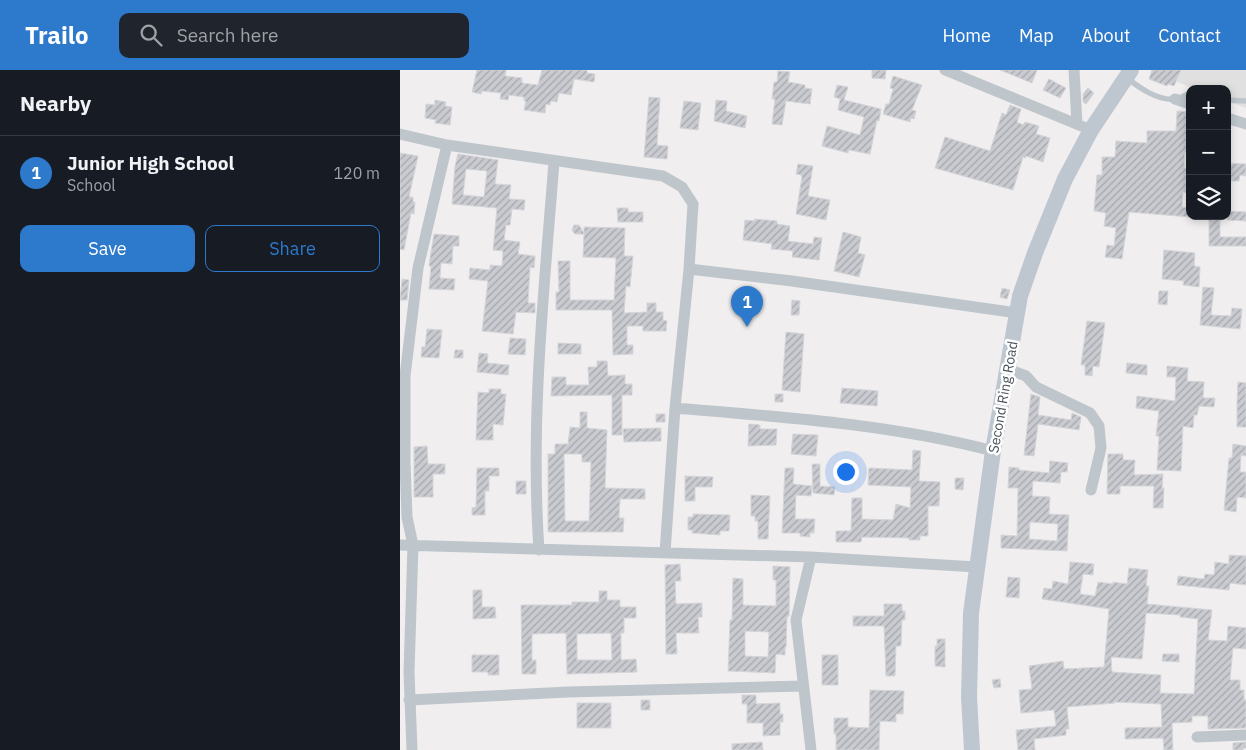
<!DOCTYPE html>
<meta charset="utf-8">
<style>
:root{--surface:#171b24;--page:#20242c;--text:#f1f3f6;--muted:#9ea1a6;--line:#363941;--accent:#2d79cc}
body{margin:0;font-family:"IBM Plex Sans",sans-serif;background:var(--page);color:var(--text)}
.controls{position:absolute;right:15px;top:15px;display:grid;overflow:hidden;border-radius:10px;box-shadow:0 2px 8px #0003}
.controls button{width:45px;height:45px;display:grid;place-items:center;padding:0;border:0;border-bottom:1px solid var(--line);background:var(--surface);color:var(--text);font:25px sans-serif}
.you{position:absolute;left:445px;top:401px;width:18px;height:18px;margin:-12px;border:4px solid #fff;border-radius:50%;background:#1a73e8;box-shadow:0 0 0 8px #1a73e833}
.badge{display:grid;place-items:center;width:32px;height:32px;border-radius:50%;background:var(--accent);color:#fff;font-size:16px;font-weight:700}
.pin{position:absolute;translate:-50% -41px;filter:drop-shadow(0 1px 2px #0008)}
.pin::after{content:'';position:absolute;top:26px;width:18px;height:15px;background:inherit;clip-path:polygon(0 0,100% 0,50% 100%)}
.list{margin:0;padding:0;list-style:none}
h2{display:flex;justify-content:space-between;align-items:center;height:65px;margin:0;padding:0 20px;font-size:21px}
h2 small{font-size:16px;font-weight:400;color:var(--muted)}
.list li{display:grid;grid-template-columns:32px 1fr auto;gap:15px;align-items:center;box-sizing:border-box;height:75px;padding:0 20px;border-top:1px solid var(--line)}
.list b{display:block;font-size:19px;white-space:nowrap}
.list p{margin:0;font-size:16px;white-space:nowrap;color:var(--muted)}
.list em{font-size:16px;font-style:normal;color:var(--muted)}
.actions{display:flex;gap:10px;padding:15px 20px}
.actions a{flex:1;padding:11px 0;border:1px solid var(--accent);border-radius:10px;text-align:center;font-size:18px;color:var(--accent)}
.actions .main{background:var(--accent);color:#fff}
.icon{flex:none;width:28px;height:28px;fill:none;stroke:currentColor;stroke-width:2;stroke-linecap:round;stroke-linejoin:round}
.map{position:relative;flex:none;width:846px;height:680px;overflow:hidden}
header{display:flex;align-items:center;gap:30px;box-sizing:border-box;height:70px;padding:0 25px;background:var(--accent);color:#fff}
header strong{font-size:24px}
nav{display:flex;gap:28px;margin-inline-start:auto;font-size:18px}
.search{width:350px;height:45px;background:var(--page);display:flex;align-items:center;gap:12px;box-sizing:border-box;padding:0 18px;border-radius:10px;color:var(--muted);font-size:19px}
main{display:flex}
aside{flex:1;background:var(--surface)}
.map>svg:first-child{display:block}
.education{fill:#e1e0e0}
.building{fill:url(#building-hatch);stroke:#d3d5d9;fill-rule:evenodd}
.lines{fill:none;stroke-linecap:round;stroke-linejoin:round}
.lane{stroke:#bec6cc;stroke-width:5.5}
.street{stroke:#bec6cc;stroke-width:11}
.secondary{stroke:#bec7d0;stroke-width:16}
.labels{text-anchor:middle;dominant-baseline:central;stroke-width:5;stroke-linejoin:round;paint-order:stroke}
.street-label{font-size:14px;fill:#485259;stroke:#fff}
</style>
<header>
<strong>Trailo</strong>
<div class="search"><svg class="icon" aria-label="search" viewBox="0 0 24 24"><circle cx="10" cy="10" r="6"/><path d="M15 15l6 6"/></svg>Search here</div>
<nav><a>Home</a><a>Map</a><a>About</a><a>Contact</a></nav>
</header>
<main>
<aside>
<h2>Nearby<small></small></h2>
<ul class="list">
<li><span class="badge">1</span><div><b>Junior High School</b><p>School</p></div><em>120 m</em></li>
</ul>
<div class="actions"><a class="main">Save</a><a>Share</a></div>
</aside>
<div class="map">
<svg width="846" height="680" viewBox="0 0 846 680">
<defs>
<pattern id="building-hatch" width="6" height="6" patternUnits="userSpaceOnUse" patternTransform="scale(1.25)"><rect width="6" height="6" fill="#c9cbd0"/><path d="M-1 1l2-2M0 6l6-6M5 7l2-2" fill="none" stroke="#a5a7ac"/></pattern>
</defs>
<rect width="100%" height="100%" fill="#f1eeef"/>
<path class="education" d="M756 0H846V38L827 31V19H795L754 3Z"/>
<path class="building" d="M77 0H106L105 6 122 8V13L138 15 142 0H187V3L195 4 194 12 174 9 171 25 159 23 157 32 151 31 150 35 146 34 145 43 124 40 126 31H124V27L109 25 108 30 100 29 101 23 82 21 81 24 72 22Z
M472 0H486L485 9 472 8Z
M600 0H637L632 13Z
M752 0H781L774 16 768 14 767 16 749 9Z
M378 1 390 2 388 12 405 15V18L412 19 410 34 386 31 382 55 372 54 375 29H372L374 12H377Z
M493 6 522 15 512 40 516 41 514 49 511 48 510 52 483 44 486 34H489L493 19 490 18Z
M649 9 666 18 660 28 643 20Z
M437 15 448 17 444 30 481 39 479 51 477 50 470 84 449 80 448 83 422 76 427 56 460 65 464 47 438 40 440 29 434 27Z
M688 18 694 23 686 34 683 32V24Z
M249 27 260 28 257 75 268 76 267 89 244 87Z
M35 30 46 32 45 36 52 37 50 55 35 53 36 50 25 48 26 34 35 35Z
M316 30 327 31 326 41 347 46 345 58 314 51Z
M284 31 301 33 298 60 280 58Z
M610 35 621 39 617 52 623 55 625 52 639 56 636 64 650 68 643 92 626 86 625 88 623 87 613 120 535 98 545 67 590 81 602 43 606 45Z
M777 41 790 42V82H785L784 98H790V123L783 122 782 137 790 138V147L729 142 722 189 705 187 707 175 714 176 716 158 704 156 706 143 694 141 697 105H702V87H715L716 71 747 73V61H776Z
M0 83 18 86 9 127H13V132H15L14 144 11 143 4 180 0 179Z
M58 84 98 90 95 114 111 115 109 129 125 130 124 140 112 139 110 155H106L104 170 120 172 118 184 135 186 134 198 130 197 128 233H135V243L116 242 113 264 82 261 88 211 69 209 70 198 90 200V195L102 196 103 181 93 180 97 138 52 134 55 96ZM66 99 87 101 84 127 63 125Z
M827 93 846 94V106L840 105 839 111H827Z
M398 94 413 96 408 126 430 130 426 150 396 144 402 107 401 105 396 104Z
M217 138H228V142H243V152H218Z
M827 141 846 142V151L827 150Z
M809 146H820V167H846V176H809Z
M355 149 377 151V154L390 156 388 171 413 174 414 167 422 168 419 190 392 187 393 181 371 179 372 174 343 170 345 150 354 151Z
M174 155H179L184 163V157L225 158 224 186H233L230 217 226 216 224 243 247 242V233H256V242H263V250L267 251 266 261H243V256H227V275H233V284L213 285 212 240H156V222H159L158 191H170V230H214L216 188 183 187 184 164H175L172 160Z
M443 162 461 167 458 183 465 185 459 207 434 201Z
M34 164 59 166V176H53L52 194 41 193 40 208 55 209 54 220 29 219 31 196H29L30 188Z
M764 180 795 183 794 196 800 197 799 217 783 215 784 211 762 209Z
M2 209 9 210 7 230H0Z
M803 217 814 218 811 245 831 246 832 238 842 239 840 259 800 255Z
M602 218 610 220 607 229 600 227Z
M759 221H768L767 235 758 234Z
M392 230 400 231 399 245H391Z
M687 251 705 253 699 297 693 296 692 306 685 305V295H681Z
M27 259 42 260 39 288 21 287 22 277H25Z
M386 262 404 264 400 322 382 320Z
M110 268 126 269 125 285 108 284Z
M158 273 181 274V284H158Z
M55 280H63V288H54Z
M79 283 88 284 87 293 109 295 108 305 77 302Z
M197 291H207L208 306 225 305V314H232V325H222V365H212V325L151 326 152 307H166V315H189L188 297H197Z
M727 293 747 295V305L726 303Z
M767 296 788 298 787 311 804 312 803 328H815L814 337 799 336 797 345H794L793 358 783 356 781 401 757 400 759 366H756L759 341 736 338 737 326 775 331 776 307H767Z
M838 312 846 313V357H837V332Z
M442 318 478 321 477 336 440 333Z
M89 319H101V324H106L103 355 93 354V370H76L78 322 89 323Z
M375 324H383V332H375Z
M631 324 640 327 638 345 671 350 672 343 681 347 679 360 638 354 634 386 624 385Z
M180 342H187V358L207 360 205 418 245 419V429H220L219 448H224L223 462H148V384H155V374H168L170 357 180 358ZM164 384H181L182 385V392H191L189 451H165Z
M256 344H265V352H256Z
M349 354 360 355V359H377L376 375 348 376Z
M261 358V371L224 372 223 359Z
M393 364 418 365 416 386 391 384Z
M833 374 846 376V386L841 385 840 402H846V428L837 427 836 442 824 440 829 388H832Z
M27 376 28 394H45V404H33V427H14V377Z
M513 380 521 381 519 411 540 412 539 436H528V466H520V470H509V468L462 467 461 472H436V461H451L452 428H462V449L493 450 496 434 510 438 511 417 468 415 469 398 512 400Z
M708 384H723V390H735L734 405 763 404 762 418H764L763 438H753L754 416H720V424H707Z
M650 391 668 393 667 402H661L660 413 633 411 632 426 650 427 649 444 669 445 667 481 601 478V465L617 466 618 418H608L609 397 619 398V400L649 403ZM630 452 658 454 657 471 629 469Z
M412 394H420V416L435 417 434 425 413 423Z
M77 398H99V406H89V421H85V445H72V438L76 437Z
M385 398H394L393 414 412 416 411 426 396 425 395 449H415L414 463H410V467L400 466V463H382Z
M285 406 313 407 312 417H295V431H285Z
M555 408H564L563 420 555 419Z
M116 411H126V424H116Z
M351 425 370 426 368 469H358V451H355V446H351Z
M293 444 330 445 329 461H320V465L292 463V460H288V447H293Z
M829 485 846 486V515L830 513 829 520 777 515 778 506 804 509 805 504 814 505 815 492 829 494Z
M670 492 694 494 693 505 683 504 680 524 695 526 698 512 713 514V512L727 514 729 498 748 500 746 516H749L747 534 812 540 808 570 827 571 828 556 846 558V579L833 578 830 610H840V620H844V630H846V658L808 659V646H792V652L772 653 773 680H764L763 668 725 669V658L762 657 761 634 714 632 715 633 667 637 669 659H666V665L634 669 635 680H618L616 660 656 656 654 640 621 643 619 620 632 619 629 596 663 591 664 599 704 597 709 539 642 529 644 518 652 519 653 511 668 514ZM746 543 780 545V547L798 549 794 624 760 623 761 605 712 602 711 587 742 589Z
M280 494 281 511H275L276 534 302 533V547H298L299 563H276L277 584H266L265 495Z
M373 496 390 497 389 546 387 547 386 577H385V585L376 584 375 603 328 601 330 550H332L333 508 343 509V535L376 536V510H373ZM345 561 369 562 368 587 345 586Z
M608 507 620 508 619 528 606 527Z
M73 520H82V537H95L96 548 73 549Z
M199 521H207V530H220V537H236V548H224V563H221V590L236 589 237 602 167 604 166 563 132 564V590H136V604H122L121 535H172V532H199ZM211 563 212 590H177V564Z
M484 534H502V541H505V550H502L501 576H496L495 606H486L484 556H453V546H484Z
M537 569H545V597L535 596V576H537Z
M763 584H779V592L762 591Z
M72 585H99V605H88V602H72Z
M422 585H438V615H422Z
M600 609 601 617 594 618 592 610Z
M470 620 504 621 503 644H496V652L480 651 479 680H436V664H434V648H448V657L469 658Z
M342 625H356V634L380 633V644H383V652H380V665L363 666V653H347V634H342Z
M241 630H250V640H241Z
M177 633H211V658H177Z
M362 672 363 680H332V674Z
M846 672V678H843V680H833V673Z"/>
<g class="lines">
<path class="lane" d="M728 9C740 18 758 31 775 29 780 29 785 25 790 23
M827 30 846 31"/>
<path class="street" d="M545 0 691 60
M674 0 677 54
M775 29 790 34
M827 48 846 54
M0 64 47 75 263 106 282 117 293 134 289 199 275 338 265 483
M289 199 392 211 618 243
M608 299 626 306 636 317 690 343 699 356 701 378 691 420
M275 338C382 347 490 354 593 381
M0 475 411 487 576 497
M139 480C130 350 144 221 154 92
M411 487 396 550 411 680
M9 630 168 622 403 616
M797 667 846 665
M12 680 9 602 13 475 7 447 5 392V306L18 198 47 75"/>
<path class="secondary" d="M572 680 569 627 571 543 593 381 620 226 635 183 665 109 691 60 731 0"/>
</g>
<g class="labels">
<g class="street-label">
<text transform="translate(603 327) rotate(-80)">Second Ring Road</text>
</g>
</g>
</svg>
<div class="controls">
<button>+</button>
<button>−</button>
<button><svg class="icon" aria-label="layers" viewBox="0 0 24 24"><path d="M12 4l9 5-9 5-9-5zM3 14l9 5 9-5"/></svg></button>
</div>
<div class="you"></div>
<div class="pin badge" style="left:347px;top:257px">1</div>
</div>
</main>
